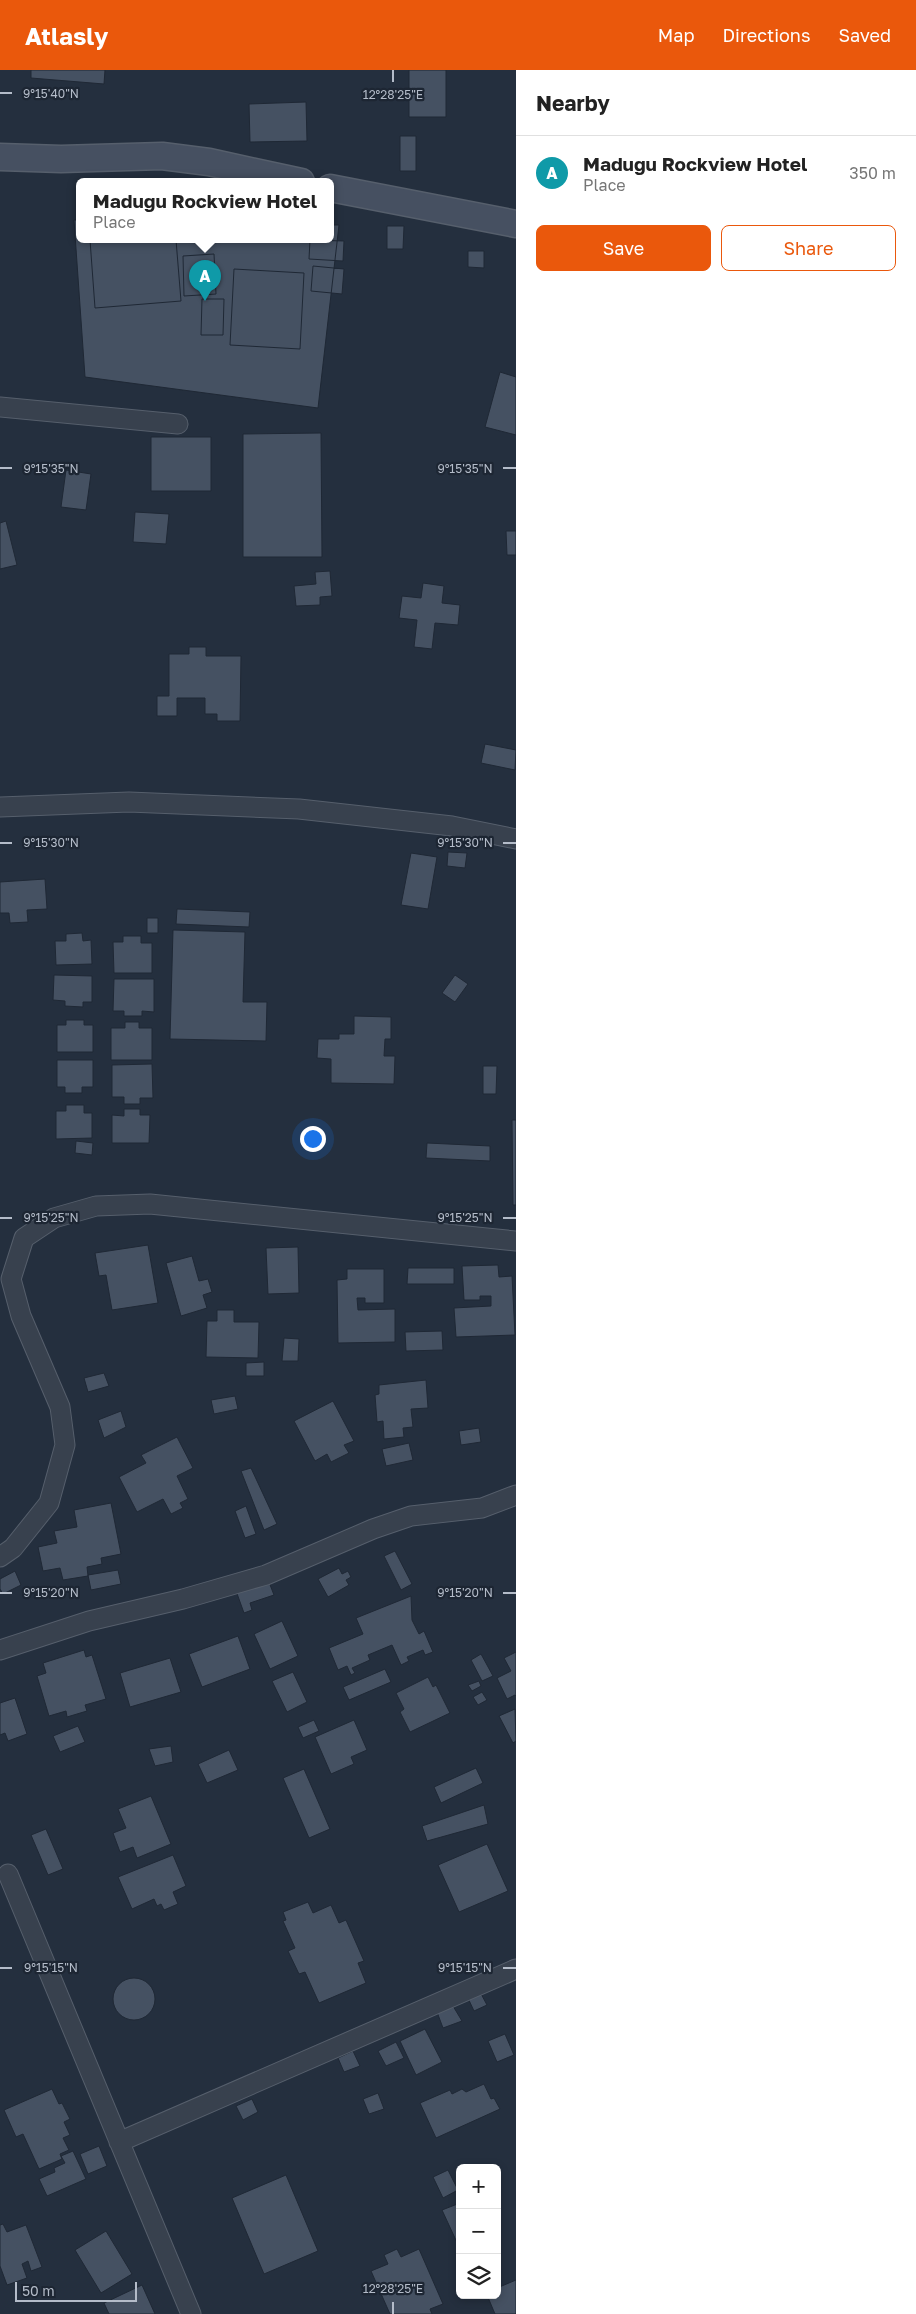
<!DOCTYPE html>
<meta charset="utf-8">
<style>
:root{--surface:#fff;--page:#f6f6f6;--text:#222;--muted:#767676;--line:#e0e0e0;--accent:#ea580c}
body{margin:0;font-family:"Golos Text",sans-serif;background:var(--page);color:var(--text)}
.controls{position:absolute;right:15px;bottom:15px;display:grid;overflow:hidden;border-radius:8px;box-shadow:0 2px 8px #0003}
.controls button{width:45px;height:45px;display:grid;place-items:center;padding:0;border:0;border-bottom:1px solid var(--line);background:var(--surface);color:var(--text);font:25px sans-serif}
.scale{position:absolute;left:15px;bottom:12px;width:122px;box-sizing:border-box;padding-left:5px;border:2px solid #b4bcc9;border-top:0;font-size:14px;line-height:18px;white-space:nowrap;color:#b4bcc9;-webkit-text-stroke:4px #1d2633;paint-order:stroke}
.you{position:absolute;left:312px;top:1068px;width:18px;height:18px;margin:-12px;border:4px solid #fff;border-radius:50%;background:#1a73e8;box-shadow:0 0 0 8px #1a73e833}
.badge{display:grid;place-items:center;width:32px;height:32px;border-radius:50%;background:var(--accent);color:#fff;font-size:16px;font-weight:700}
.pin{position:absolute;translate:-50% -41px;filter:drop-shadow(0 1px 2px #0008)}
.pin::after{content:'';position:absolute;top:26px;width:18px;height:15px;background:inherit;clip-path:polygon(0 0,100% 0,50% 100%)}
.popup{position:absolute;left:76px;top:108px;width:258px;height:65px;box-sizing:border-box;display:grid;place-content:center;border-radius:8px;background:var(--surface);filter:drop-shadow(0 1px 4px #0005);font-size:16px;white-space:nowrap;color:var(--muted)}
.popup b{font-size:19px;color:var(--text)}
.popup::after{content:'';position:absolute;left:50%;top:100%;margin-left:-10px;border:10px solid transparent;border-top-color:var(--surface)}
.list{margin:0;padding:0;list-style:none}
h2{display:flex;justify-content:space-between;align-items:center;height:65px;margin:0;padding:0 20px;font-size:21px}
h2 small{font-size:16px;font-weight:400;color:var(--muted)}
.list li{display:grid;grid-template-columns:32px 1fr auto;gap:15px;align-items:center;box-sizing:border-box;height:75px;padding:0 20px;border-top:1px solid var(--line)}
.list b{display:block;font-size:19px;white-space:nowrap}
.list p{margin:0;font-size:16px;white-space:nowrap;color:var(--muted)}
.list em{font-size:16px;font-style:normal;color:var(--muted)}
.actions{display:flex;gap:10px;padding:15px 20px}
.actions a{flex:1;padding:11px 0;border:1px solid var(--accent);border-radius:8px;text-align:center;font-size:18px;color:var(--accent)}
.actions .main{background:var(--accent);color:#fff}
.icon{flex:none;width:28px;height:28px;fill:none;stroke:currentColor;stroke-width:2;stroke-linecap:round;stroke-linejoin:round}
.map{position:relative;flex:none;width:516px;height:2244px;overflow:hidden}
header{display:flex;align-items:center;gap:30px;box-sizing:border-box;height:70px;padding:0 25px;background:var(--accent);color:#fff}
header strong{font-size:24px}
nav{display:flex;gap:28px;margin-inline-start:auto;font-size:18px}
main{display:flex}
aside{flex:1;background:var(--surface)}
.map>svg:first-child{display:block}
.building{fill:#455162;stroke:#1f2835}
.lines{fill:none;stroke-linecap:round;stroke-linejoin:round}
.street-casing{stroke:#565f6c;stroke-width:21}
.secondary-casing{stroke:#565f6c;stroke-width:29}
.street{stroke:#38414e;stroke-width:19}
.secondary{stroke:#465061;stroke-width:26}
.ticks{fill:none;stroke:#b4bcc9;stroke-width:2}
.ticks-label{font-size:12px;text-anchor:middle;fill:#b4bcc9;stroke:#1d2633;stroke-width:4.5;stroke-linejoin:round;paint-order:stroke}
</style>
<header>
<strong>Atlasly</strong>
<nav><a>Map</a><a>Directions</a><a>Saved</a></nav>
</header>
<main>
<div class="map">
<svg width="516" height="2244" viewBox="0 0 516 2244">
<rect width="100%" height="100%" fill="#242f3e"/>
<path class="building" d="M31 0H105L104 14 31 8Z
M409 0H446V47H409Z
M306 32 307 71 250 72 249 34Z
M400 66H416V101H400Z
M74 150H80V170H330V155H339L318 338 85 307Z
M387 156H404L403 179H387Z
M90 170H176L181 231 95 238Z
M310 170 344 171 343 191 309 189Z
M468 181H484V198L468 197Z
M214 184 216 224 184 226 183 186Z
M313 196 344 199 342 224 311 221Z
M234 199 304 203 300 279 230 275Z
M202 229H224L223 265H201Z
M500 302 516 307V365L485 357Z
M321 363 322 487H243V364Z
M151 367H211V421H151Z
M66 400 91 404 86 440 61 437Z
M135 442 169 444 166 474 133 472Z
M6 451 17 495 0 499V453Z
M506 461H516V485H507Z
M330 501 332 526 320 527V535L296 536 294 516 316 514 315 502Z
M423 513 444 516 442 533 460 535 458 555 435 553 432 579 414 577 417 550 399 548 402 526 421 528Z
M189 577H206V586H241L240 651H217V644H205V628H177V646H157V626H169V584H189Z
M485 674 516 680 515 700 481 693Z
M448 782 467 783 465 798 447 796Z
M411 783 437 787 428 839 401 835Z
M45 809 47 839 27 840 28 852 10 853 9 843H0V812Z
M177 839 250 842 249 857 176 854Z
M147 848H158V863H147Z
M173 860 245 862 243 932H267L266 971 170 969Z
M82 863 83 871 91 870 92 894 56 895 55 871H66V864Z
M123 866H141V873H152V903H114L113 872H123Z
M54 905 92 906V932H83V937L65 936V931L53 930Z
M455 905 468 914 455 932 442 923Z
M114 909H154V942L142 941V946H124V941H113Z
M354 946 391 947V969H385L384 986H395L394 1014 331 1013V989L317 988 318 969H339V964H354Z
M66 950H84V955H93V982H57V955H66Z
M125 952H139V958H152V990H111V958H125Z
M57 990H93V1017H82V1023H65V1017H57Z
M152 994 153 1028H140V1034H124V1027H112V995Z
M483 996H497L496 1024H483Z
M66 1035H84V1043H92V1068L56 1069V1041H66Z
M124 1039H140V1045H150L149 1073H112V1045L124 1046Z
M512 1050H516V1135H513Z
M76 1071 93 1073 92 1085 75 1083Z
M427 1073 490 1076V1091L426 1088Z
M148 1175 158 1233 112 1240 106 1205 99 1206 95 1183Z
M298 1177 299 1223 268 1224 266 1178Z
M192 1186 199 1211 208 1209 212 1222 203 1225 207 1238 181 1246 166 1193Z
M498 1195 499 1207 512 1206 515 1265 456 1267 454 1238 491 1236V1226H480V1230H464L462 1196Z
M408 1198H454V1214H407Z
M347 1199H384V1233H365V1228H357L358 1240 395 1239V1272L338 1273 337 1210 347 1209Z
M217 1240H234V1252H259L258 1288 206 1287 207 1251H217Z
M442 1261 443 1280 406 1281 405 1262Z
M284 1268 299 1269 298 1291H282Z
M264 1292V1306H246V1293Z
M104 1303 109 1316 88 1322 84 1308Z
M426 1310 428 1338 411 1339 413 1357 403 1358 404 1367 384 1369 383 1351 377 1352 375 1325 379 1324V1315Z
M235 1326 238 1339 214 1344 211 1330Z
M333 1331 354 1371 344 1375 349 1383 331 1392 327 1384 315 1391 294 1351Z
M121 1341 126 1357 104 1368 98 1350Z
M479 1358 481 1372 461 1375 459 1361Z
M177 1367 193 1398 177 1406 188 1429 180 1433 183 1438 171 1444 163 1429 137 1442 119 1407 146 1393 141 1385Z
M409 1373 413 1390 386 1396 382 1379Z
M251 1398 277 1454 264 1460 241 1401Z
M111 1433 121 1484 101 1488 102 1494 87 1497 88 1506 63 1510 60 1498 43 1501 38 1477 57 1473 54 1461 77 1457 74 1440Z
M246 1436 256 1464 245 1468 235 1441Z
M395 1481 412 1514 401 1520 384 1486Z
M339 1498 342 1504 348 1501 351 1507 346 1510 349 1515 328 1527 318 1509Z
M118 1500 121 1514 91 1520 88 1505Z
M15 1501 21 1515 3 1524 0 1519V1509Z
M267 1507 274 1525 250 1533 252 1540 244 1543 235 1518Z
M411 1526 412 1550 419 1564 424 1561 433 1582 425 1585 423 1580 407 1587 409 1591 401 1595 392 1575 368 1585 370 1590 352 1598 355 1603 351 1605 347 1596 338 1600 329 1578 363 1564 356 1548Z
M282 1551 298 1586 270 1599 254 1564Z
M238 1566 250 1599 202 1617 189 1584Z
M84 1580 86 1587 92 1585 106 1629 85 1635 87 1641 67 1647 66 1641 49 1646 37 1606 46 1603 43 1593Z
M516 1582V1626L515 1625 507 1629 497 1608 511 1601 504 1588Z
M481 1584 493 1606 482 1611 471 1590Z
M170 1588 181 1622 130 1637 120 1603Z
M385 1599 391 1612 349 1630 343 1617Z
M293 1602 307 1632 287 1642 272 1611Z
M428 1607 433 1617 436 1615 450 1643 410 1662 400 1642 404 1639 396 1623Z
M479 1611 481 1616 472 1621 468 1615Z
M482 1622 487 1630 478 1635 473 1627Z
M15 1628 27 1664 8 1671 5 1663 0 1665V1633Z
M515 1639 516 1671 513 1673 499 1646Z
M314 1650 319 1661 303 1668 298 1657Z
M354 1650 367 1680 351 1687 354 1694 331 1704 315 1667Z
M78 1656 85 1672 60 1682 53 1666Z
M171 1676 173 1692 155 1696 149 1679Z
M229 1680 238 1700 207 1713 198 1694Z
M476 1698 483 1713 441 1733 434 1717Z
M304 1699 330 1759 309 1768 283 1708Z
M151 1726 171 1774 137 1788 133 1777 120 1782 113 1763 126 1758 118 1739Z
M484 1735 488 1754 427 1771 422 1756Z
M46 1759 63 1799 48 1805 31 1765Z
M487 1774 508 1821 459 1842 438 1795Z
M173 1785 186 1816 173 1822 178 1834 164 1840 161 1834 157 1836 154 1829 132 1839 118 1807Z
M308 1832 313 1843 331 1835 339 1853 346 1850 364 1891 358 1893 366 1913 319 1933 305 1902 299 1904 288 1881 295 1878 283 1851 286 1850 283 1842Z
M113 1929a21 21 0 1 1 42 0a21 21 0 1 1-42 0Z
M479 1920 487 1935 474 1941 467 1926Z
M453 1936 462 1951 443 1958 437 1942Z
M425 1959 442 1992 416 2005 400 1971Z
M505 1964 514 1985 497 1992 488 1971Z
M396 1972 404 1988 386 1996 378 1981Z
M353 1981 360 1996 344 2002 338 1988Z
M484 2014 491 2029 494 2028 500 2039 436 2068 420 2033 450 2020 452 2024 462 2019 466 2022Z
M52 2019 59 2034 62 2033 70 2049 64 2052 70 2065 63 2068 69 2080 60 2084 62 2089 39 2099 23 2064 16 2067 4 2040Z
M378 2023 384 2039 369 2044 363 2029Z
M252 2029 258 2042 243 2050 236 2036Z
M99 2076 107 2096 88 2104 80 2084Z
M73 2081 86 2109 47 2126 39 2109 55 2102 54 2098 65 2093 61 2086Z
M448 2100 458 2120 443 2128 433 2107Z
M286 2105 318 2181 264 2204 232 2128Z
M460 2133V2179L442 2140Z
M3 2154 7 2162 26 2155 42 2197 31 2201 28 2191 22 2194 27 2208 7 2215 0 2196V2155Z
M106 2161 132 2204 101 2223 75 2180Z
M397 2179 401 2187 419 2179 443 2234 430 2239 432 2244H390L371 2201 388 2194 384 2185Z
M516 2210V2244H495L487 2225H497V2218Z
M142 2215 155 2244H109L104 2233Z"/>
<g class="lines">
<defs>
<path id="street" d="M0 337 178 354
M0 737 129 732 299 739 452 756 516 769
M0 1487 13 1478 49 1433 65 1375 60 1337 21 1246 11 1209 24 1168 54 1148 96 1136 150 1134 516 1171
M0 1580 89 1551 183 1529 266 1505 373 1459 411 1446 482 1438 516 1425
M8 1804 191 2244
M119 2072 516 1899"/>
<path id="secondary" d="M0 87 61 89 162 86 209 92 301 112
M330 118 516 154"/>
</defs>
<use href="#street" class="street-casing"/>
<use href="#secondary" class="secondary-casing"/>
<use href="#street" class="street"/>
<use href="#secondary" class="secondary"/>
</g>
<path class="ticks" d="M393 0V12M0 23H12M0 398H12M503 398H516M0 773H12M503 773H516M0 1148H12M503 1148H516M0 1523H12M503 1523H516M0 1898H12M503 1898H516M393 2232V2244"/>
<g class="ticks-label">
<text x="51" y="28">9°15'40"N</text>
<text x="393" y="29">12°28'25"E</text>
<text x="51" y="403">9°15'35"N</text>
<text x="465" y="403">9°15'35"N</text>
<text x="51" y="777">9°15'30"N</text>
<text x="465" y="777">9°15'30"N</text>
<text x="51" y="1152">9°15'25"N</text>
<text x="465" y="1152">9°15'25"N</text>
<text x="51" y="1527">9°15'20"N</text>
<text x="465" y="1527">9°15'20"N</text>
<text x="51" y="1902">9°15'15"N</text>
<text x="465" y="1902">9°15'15"N</text>
<text x="393" y="2223">12°28'25"E</text>
</g>
</svg>
<div class="controls">
<button>+</button>
<button>−</button>
<button><svg class="icon" aria-label="layers" viewBox="0 0 24 24"><path d="M12 4l9 5-9 5-9-5zM3 14l9 5 9-5"/></svg></button>
</div>
<div class="scale">50 m</div>
<div class="you"></div>
<div class="pin badge" style="left:205px;top:231px;background:#0f9aa8">A</div>
<div class="popup"><b>Madugu Rockview Hotel</b>Place</div>
</div>
<aside>
<h2>Nearby<small></small></h2>
<ul class="list">
<li><span class="badge" style="background:#0f9aa8">A</span><div><b>Madugu Rockview Hotel</b><p>Place</p></div><em>350 m</em></li>
</ul>
<div class="actions"><a class="main">Save</a><a>Share</a></div>
</aside>
</main>
